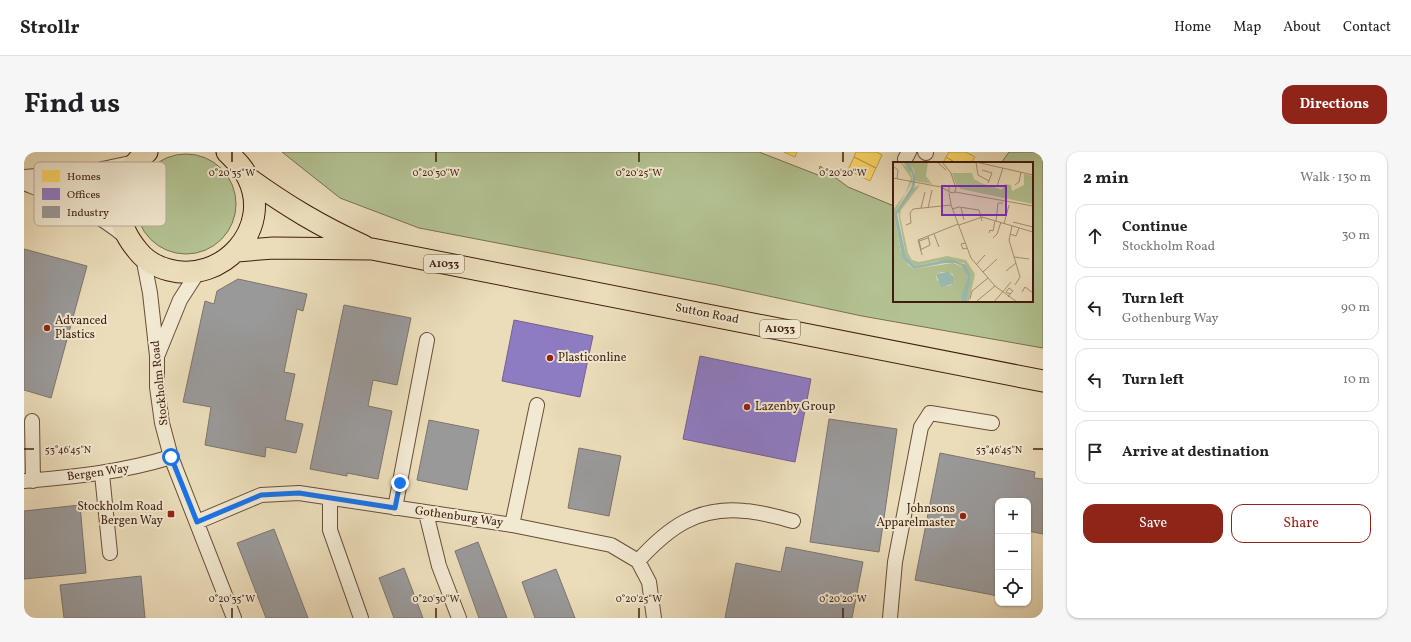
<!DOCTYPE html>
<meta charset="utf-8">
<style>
:root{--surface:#fff;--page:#f6f6f6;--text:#202124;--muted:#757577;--line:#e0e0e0;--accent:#8f2418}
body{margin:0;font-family:Vollkorn,serif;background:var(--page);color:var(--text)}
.controls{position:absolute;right:12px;bottom:12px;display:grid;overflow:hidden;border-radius:8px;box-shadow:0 1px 3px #0004}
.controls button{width:36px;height:36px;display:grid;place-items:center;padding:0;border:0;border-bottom:1px solid var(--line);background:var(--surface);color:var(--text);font:20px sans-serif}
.stop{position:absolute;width:12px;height:12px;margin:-9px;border:3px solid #1a73e8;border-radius:50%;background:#fff}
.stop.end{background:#1a73e8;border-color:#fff;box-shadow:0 1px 4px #0008}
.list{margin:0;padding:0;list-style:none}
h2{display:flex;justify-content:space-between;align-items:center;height:52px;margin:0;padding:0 16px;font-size:17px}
h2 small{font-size:13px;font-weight:400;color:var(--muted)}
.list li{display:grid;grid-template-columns:26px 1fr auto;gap:12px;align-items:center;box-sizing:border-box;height:64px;margin:0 8px 8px;padding:0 8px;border:1px solid var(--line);border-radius:12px}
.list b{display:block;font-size:15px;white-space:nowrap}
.list p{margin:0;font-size:13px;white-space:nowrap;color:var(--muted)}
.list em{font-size:13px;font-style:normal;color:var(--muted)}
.actions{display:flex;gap:8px;padding:12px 16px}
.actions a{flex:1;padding:9px 0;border:1px solid var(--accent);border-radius:12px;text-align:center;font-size:14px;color:var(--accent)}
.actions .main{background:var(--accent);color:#fff}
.icon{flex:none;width:22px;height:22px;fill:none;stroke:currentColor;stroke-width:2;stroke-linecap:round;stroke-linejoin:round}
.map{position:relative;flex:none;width:1019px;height:466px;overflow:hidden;border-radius:12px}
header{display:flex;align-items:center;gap:24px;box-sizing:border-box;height:56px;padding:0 20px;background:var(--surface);border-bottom:1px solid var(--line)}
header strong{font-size:19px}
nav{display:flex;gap:22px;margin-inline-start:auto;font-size:14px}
.intro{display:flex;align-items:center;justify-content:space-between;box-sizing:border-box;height:96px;padding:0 24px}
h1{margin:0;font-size:28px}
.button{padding:10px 18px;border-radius:12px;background:var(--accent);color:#fff;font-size:14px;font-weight:700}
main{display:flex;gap:24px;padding:0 24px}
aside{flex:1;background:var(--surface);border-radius:12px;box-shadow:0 1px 3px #0004}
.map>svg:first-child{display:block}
.green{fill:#b3c292;stroke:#79704f}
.homes{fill:#ffd966;stroke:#c5a14b}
.offices{fill:#8e7cc3;stroke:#76608c}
.industry{fill:#999;stroke:#7e746f}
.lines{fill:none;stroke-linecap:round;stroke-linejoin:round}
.minor-casing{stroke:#6a4d38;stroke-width:16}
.highway-casing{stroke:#3f1d0c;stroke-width:23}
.minor{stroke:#f2e9d2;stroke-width:14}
.highway{stroke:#ebddba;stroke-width:21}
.route{stroke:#1a73e8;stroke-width:5}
.ticks{fill:none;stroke:#3f1d0c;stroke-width:1.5}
.poi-dot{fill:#8f2418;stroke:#f2e9d2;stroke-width:1.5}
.labels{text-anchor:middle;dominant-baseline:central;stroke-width:4;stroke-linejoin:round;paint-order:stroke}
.shield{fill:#f2e9d2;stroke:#755a47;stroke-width:1}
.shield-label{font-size:11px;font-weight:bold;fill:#3f1d0c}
.street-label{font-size:12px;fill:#3f1d0c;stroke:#f2e9d2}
.poi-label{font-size:12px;fill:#3f1d0c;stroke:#f2e9d2;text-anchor:start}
.inset-road{fill:none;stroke:#a69074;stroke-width:1}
.view{fill:#7b2cbf;fill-opacity:0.15;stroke:#7b2cbf;stroke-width:2}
.inset-edge{fill:none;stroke:#3f1d0c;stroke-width:2}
.key{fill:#f2e9d2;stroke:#bcac97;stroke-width:1}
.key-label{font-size:11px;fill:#3f1d0c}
.ticks-label{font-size:10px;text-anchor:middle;fill:#3f1d0c;stroke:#f2e9d2;stroke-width:4;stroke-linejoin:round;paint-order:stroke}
</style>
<header>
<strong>Strollr</strong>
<nav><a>Home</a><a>Map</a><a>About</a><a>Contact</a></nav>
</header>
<div class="intro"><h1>Find us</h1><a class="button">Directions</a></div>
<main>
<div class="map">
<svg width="1019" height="466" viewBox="0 0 1019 466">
<rect width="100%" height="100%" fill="#ebddba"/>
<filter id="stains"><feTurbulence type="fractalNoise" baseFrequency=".005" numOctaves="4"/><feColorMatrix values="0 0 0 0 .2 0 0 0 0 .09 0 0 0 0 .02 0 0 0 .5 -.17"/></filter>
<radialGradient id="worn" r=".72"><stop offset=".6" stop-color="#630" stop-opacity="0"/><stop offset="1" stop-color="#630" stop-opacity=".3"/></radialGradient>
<path class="green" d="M258 0H735L794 23 796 14 824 35 870 54V149H1008V11H977L985 0H1019V196L838 164 693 133 395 76 316 46Z
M112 52a50 50 0 1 1 100 0a50 50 0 1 1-100 0Z"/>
<path class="homes" d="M760 0H773L771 5Z
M832 0H853L858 3 852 16 830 5Z
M925 0H942L951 5 947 11H932L922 5Z
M830 5 852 16 846 29 824 18Z
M922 5 932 11H919Z"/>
<path class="offices" d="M490 168 569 184 556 245 478 229Z
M676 204 787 227 771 310 659 287Z"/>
<path class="industry" d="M0 97 63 114 27 246 0 238Z
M214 127 283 142 279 159 273 157 260 220 271 222 261 268 279 272 272 301 242 295 241 305 181 293 187 255 159 250 181 149 190 152 193 139Z
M320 153 387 166 373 233 349 228 344 254 368 259 354 327 323 321V324L286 317Z
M805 267 873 277 855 400 786 390Z
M405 268 455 278 443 338 393 328Z
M555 296 597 304 585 364 544 356Z
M916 301 1011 320 1010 326 1019 327V382L1004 379V349H974V444L891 428Z
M56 353 62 421 0 427V359Z
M250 377 284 466H242L213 391Z
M454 390 483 466H455L431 399Z
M762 395 839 410 828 466H701L712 411 757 420Z
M380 416 399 466H370L355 426Z
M532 417 551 466H511L498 430Z
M117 424 121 466H40L36 433Z"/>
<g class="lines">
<defs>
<path id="minor" d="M901 0 902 1
M881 7 885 0
M0 25 69 19 111 10
M0 31C37 46 72 59 103 86
M119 105 126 141 133 204V235L138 271 147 305 210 466
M134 202 156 148 174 120
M8 269 9 329
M78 322 86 401
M0 329C50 325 99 320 147 305
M306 346V378L337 466
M371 356 403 188
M402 361 415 414 435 466
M173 370 237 343 275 341 488 373 587 393 614 409 625 430 630 466
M488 373 513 253
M614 409C644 376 673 354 721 359 737 360 754 365 769 369
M866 466 871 410 897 275 906 261 968 271"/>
<path id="highway" d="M123 0C103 16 95 37 97 61 97 76 105 88 114 99 122 109 133 115 145 118 198 132 249 77 224 26 219 15 211 8 203 0
M224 26C263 54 296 74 340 94
M213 99 249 96 348 97 1019 229"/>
</defs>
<use href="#minor" class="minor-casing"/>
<use href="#highway" class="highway-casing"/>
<use href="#minor" class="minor"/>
<use href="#highway" class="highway"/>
</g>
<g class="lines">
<path class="route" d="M147 305 173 370 237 343 275 341 371 356 376 331"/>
</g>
<path class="ticks" d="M208 0V10M412 0V10M615 0V10M819 0V10M0 297H10M1009 297H1019M208 456V466M412 456V466M615 456V466M819 456V466"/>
<g class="poi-dot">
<circle cx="23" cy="176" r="4"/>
<circle cx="526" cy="206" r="4"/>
<circle cx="723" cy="255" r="4"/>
<rect x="143" y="358" width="8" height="8" rx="2"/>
<circle cx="939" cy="364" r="4"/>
</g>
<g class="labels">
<g class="shield">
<rect x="400" y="103" width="40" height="18" rx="3"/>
<rect x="736" y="168" width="40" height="18" rx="3"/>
</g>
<g class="shield-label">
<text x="420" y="112">A1033</text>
<text x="756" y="177">A1033</text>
</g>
<g class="street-label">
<text transform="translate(683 162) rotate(11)">Sutton Road</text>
<text transform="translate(136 231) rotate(-96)">Stockholm Road</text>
<text transform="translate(74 321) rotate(-8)">Bergen Way</text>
<text transform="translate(435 365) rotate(8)">Gothenburg Way</text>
</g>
<g class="poi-label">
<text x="31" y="169">Advanced<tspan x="31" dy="14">Plastics</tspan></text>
<text x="534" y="206">Plasticonline</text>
<text x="731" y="255">Lazenby Group</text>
<text x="139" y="355" text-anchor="end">Stockholm Road<tspan x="139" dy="14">Bergen Way</tspan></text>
<text x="931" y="357" text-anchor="end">Johnsons<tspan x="931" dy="14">Apparelmaster</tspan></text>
</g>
</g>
<g transform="translate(869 10)">
<rect width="140" height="140" fill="#ebddba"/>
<path d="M7 0 17 7 20 18 1 52 8 90 15 103 21 107 60 101 72 106 75 115 69 140H0V48L12 32 18 16ZM49 110 60 112 59 123 53 124 44 118 43 112ZM16 0H35L33 14 39 22 23 19 21 8ZM59 11H79L81 17 88 21 109 28 112 22 118 23 119 29 131 23V12L140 14V42L68 27 63 23ZM27 23 8 48 7 54 15 91 19 98 26 100 54 94 73 98 82 112 76 140H73L72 136 78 113 71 101 45 99 22 104 13 94 5 50 22 25Z" fill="#b3c292" fill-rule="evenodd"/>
<path d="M10 0 17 1 23 16 21 27 4 52 13 94 22 104 57 97 73 103 78 113 73 140H69L68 135 75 115 69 104 62 101H52L21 107 13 100 9 94 1 52 18 26 20 18 19 11ZM55 110 60 114V122L48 125 43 112Z" fill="#98bbb3"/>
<path class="inset-road" d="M44 0 53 8M49 0 58 11 63 27 61 31 56 30V24H61M83 0 140 13M83 0 85 13 96 19M0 4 5 8 4 17M89 8 99 11 95 21M0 16 48 25 55 29M122 23 126 20 128 10M104 24 110 6M62 30 140 44M56 31 58 43 78 96 102 124 124 140M28 46 32 30M35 46 39 28M68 46 71 58M59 47 66 45 86 48 89 59M103 59 105 41H110M120 60 140 65M111 62 116 43M13 63 18 61 17 51 20 47 58 43M66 63 89 55 140 70M119 64 116 78 127 115 122 123M96 71 97 68 100 69 102 59M41 72 46 85M117 72 123 74 126 66M100 76 104 72 108 60M72 81 68 82 70 87 74 86M28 87 26 79 35 76M27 88 37 83 35 74M29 93 25 78 65 62M121 95 136 97M83 103 92 93M113 109 123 101M90 110 104 97M129 130 132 125 140 131M115 135 117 132 120 129 116 126 113 130 117 132M77 137 79 129 95 116M84 139 102 124M101 140 118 120"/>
<path class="view" d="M49 24H113V53H49Z"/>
<rect width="140" height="140" class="inset-edge"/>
</g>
<rect x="10" y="10" width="132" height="64" rx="6" class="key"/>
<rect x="18" y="18" width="18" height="12" fill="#ffd966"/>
<rect x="18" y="36" width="18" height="12" fill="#8e7cc3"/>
<rect x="18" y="54" width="18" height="12" fill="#999"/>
<g class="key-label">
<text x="43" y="28">Homes</text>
<text x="43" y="46">Offices</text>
<text x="43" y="64">Industry</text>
</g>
<g class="ticks-label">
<text x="208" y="24">0°20'35"W</text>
<text x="412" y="24">0°20'30"W</text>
<text x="615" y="24">0°20'25"W</text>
<text x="819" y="24">0°20'20"W</text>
<text x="44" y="301">53°46'45"N</text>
<text x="975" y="301">53°46'45"N</text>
<text x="208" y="450">0°20'35"W</text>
<text x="412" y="450">0°20'30"W</text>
<text x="615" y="450">0°20'25"W</text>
<text x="819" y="450">0°20'20"W</text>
</g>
<rect width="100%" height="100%" filter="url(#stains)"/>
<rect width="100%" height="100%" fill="url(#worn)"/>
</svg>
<div class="controls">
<button>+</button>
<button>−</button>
<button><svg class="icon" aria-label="locate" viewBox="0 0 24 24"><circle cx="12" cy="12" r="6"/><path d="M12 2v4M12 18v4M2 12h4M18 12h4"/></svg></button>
</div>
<div class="stop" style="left:147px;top:305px"></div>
<div class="stop end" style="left:376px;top:331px"></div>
</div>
<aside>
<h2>2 min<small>Walk · 130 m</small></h2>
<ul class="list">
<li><svg class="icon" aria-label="ahead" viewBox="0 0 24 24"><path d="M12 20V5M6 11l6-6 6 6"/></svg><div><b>Continue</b><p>Stockholm Road</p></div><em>30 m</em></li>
<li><svg class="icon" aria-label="left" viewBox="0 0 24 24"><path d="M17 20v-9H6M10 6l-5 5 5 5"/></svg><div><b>Turn left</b><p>Gothenburg Way</p></div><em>90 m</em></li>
<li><svg class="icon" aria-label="left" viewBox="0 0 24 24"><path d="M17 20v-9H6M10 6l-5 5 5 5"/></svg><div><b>Turn left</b></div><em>10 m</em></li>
<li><svg class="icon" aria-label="arrive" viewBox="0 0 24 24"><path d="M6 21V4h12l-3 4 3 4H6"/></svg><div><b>Arrive at destination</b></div></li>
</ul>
<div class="actions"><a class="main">Save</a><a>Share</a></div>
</aside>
</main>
